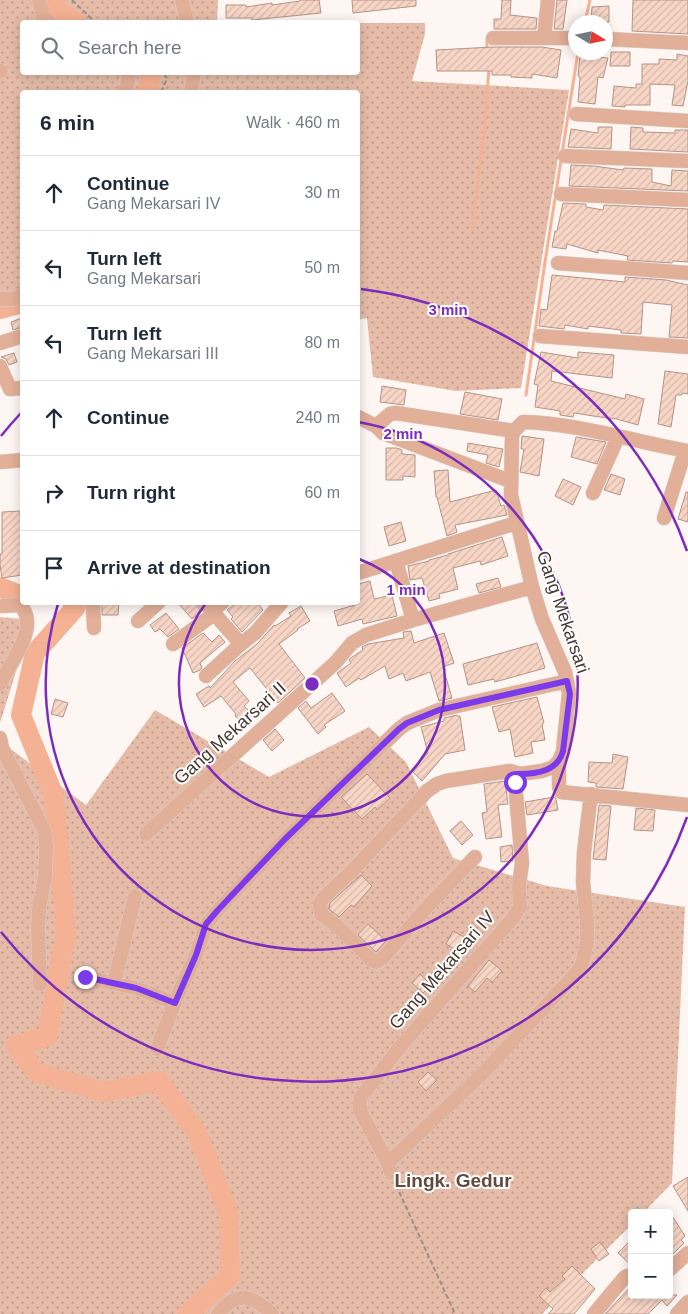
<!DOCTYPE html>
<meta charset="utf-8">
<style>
:root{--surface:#fff;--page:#f6f6f7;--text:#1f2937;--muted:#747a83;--line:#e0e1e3}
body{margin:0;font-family:Helvetica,sans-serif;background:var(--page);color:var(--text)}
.controls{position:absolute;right:15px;bottom:15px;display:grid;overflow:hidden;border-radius:5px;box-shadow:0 2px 12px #0003}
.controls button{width:45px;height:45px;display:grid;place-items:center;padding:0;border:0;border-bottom:1px solid var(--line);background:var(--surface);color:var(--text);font:25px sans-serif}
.compass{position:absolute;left:568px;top:15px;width:45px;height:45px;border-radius:50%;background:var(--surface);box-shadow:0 2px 12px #0003;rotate:100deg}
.stop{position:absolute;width:15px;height:15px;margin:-11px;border:4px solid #7c3aed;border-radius:50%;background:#fff}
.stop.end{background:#7c3aed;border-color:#fff;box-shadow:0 1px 5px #0008}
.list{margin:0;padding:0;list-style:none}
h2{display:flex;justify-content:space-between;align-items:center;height:65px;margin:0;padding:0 20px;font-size:21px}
h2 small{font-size:16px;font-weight:400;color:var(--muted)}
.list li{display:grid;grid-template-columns:32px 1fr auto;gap:15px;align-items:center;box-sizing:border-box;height:75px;padding:0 20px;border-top:1px solid var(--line)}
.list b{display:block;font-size:19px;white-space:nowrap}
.list p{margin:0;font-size:16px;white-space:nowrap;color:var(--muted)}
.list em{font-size:16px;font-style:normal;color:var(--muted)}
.icon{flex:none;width:28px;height:28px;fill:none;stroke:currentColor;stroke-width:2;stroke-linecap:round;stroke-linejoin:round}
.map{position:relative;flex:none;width:688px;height:1314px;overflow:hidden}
.search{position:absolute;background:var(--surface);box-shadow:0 2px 12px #0003;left:20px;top:20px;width:340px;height:55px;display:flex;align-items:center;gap:12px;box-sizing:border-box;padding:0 18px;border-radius:5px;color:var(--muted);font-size:19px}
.panel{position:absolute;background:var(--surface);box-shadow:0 2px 12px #0003;left:20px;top:90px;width:340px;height:515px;border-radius:5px}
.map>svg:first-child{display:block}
.grass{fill:url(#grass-dots)}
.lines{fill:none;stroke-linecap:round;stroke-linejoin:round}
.stream{stroke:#f5b193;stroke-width:3}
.river{stroke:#f5b193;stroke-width:20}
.building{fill:url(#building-hatch);stroke:#b49486}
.minor-casing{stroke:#d8d0cc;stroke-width:15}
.path{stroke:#9b918c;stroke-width:2;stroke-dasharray:5 2.5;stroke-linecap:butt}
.minor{stroke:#e2af98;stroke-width:14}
.route{stroke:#7c3aed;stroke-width:6}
.ring{fill:none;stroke:#7b2cbf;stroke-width:2.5}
.labels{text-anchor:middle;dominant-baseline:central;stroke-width:4;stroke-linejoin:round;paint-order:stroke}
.street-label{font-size:18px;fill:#463932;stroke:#fff}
.neighbourhood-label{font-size:19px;font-weight:bold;fill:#64483b;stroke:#fff}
.centre{fill:#7b2cbf;stroke:#fff;stroke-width:2.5}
.ring-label{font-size:15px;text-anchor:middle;font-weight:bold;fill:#7b2cbf;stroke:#fff;stroke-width:4;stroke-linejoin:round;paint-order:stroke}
</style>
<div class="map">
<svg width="688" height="1314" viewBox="0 0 688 1314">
<defs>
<pattern id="grass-dots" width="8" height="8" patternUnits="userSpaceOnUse" patternTransform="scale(1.25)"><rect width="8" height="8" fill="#e6bca9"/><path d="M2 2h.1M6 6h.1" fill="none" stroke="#bc9a8a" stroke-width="1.8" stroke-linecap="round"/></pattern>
<pattern id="building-hatch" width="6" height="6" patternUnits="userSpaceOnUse" patternTransform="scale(1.25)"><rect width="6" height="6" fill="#f8d6c6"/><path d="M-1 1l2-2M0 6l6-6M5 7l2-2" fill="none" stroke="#d6b8ab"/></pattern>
</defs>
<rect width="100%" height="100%" fill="#fdf6f3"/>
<path class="grass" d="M0 0H218L217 22H22V72H358V23H425V34L412 81 569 90 521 388 456 391 373 377 367 318 358 320V92H22V290L0 295Z
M0 617 32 620 0 723Z
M155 710 269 777 369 727 406 762 453 858 547 886 685 907 672 1183 643 1213H632V1224L542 1314H0V741L86 805Z"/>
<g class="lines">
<path class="stream" d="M585 22 590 0
M487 38V50
M472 229 485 124 489 68
M526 395 545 262 578 52"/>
<path class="river" d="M55 0 56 10 77 22
M147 92 151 77 150 72
M0 309 22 303
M0 587 22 596
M72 602 76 607 35 653 21 715 54 796 66 933 47 1037 16 1045 36 1072 104 1092 159 1081 197 1133 228 1212 230 1276 187 1314"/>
</g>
<path class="building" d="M300 0H319L321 13 252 20V18H226V5H246V7L272 3V5L300 1Z
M352 0H416V6L353 13Z
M502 0H511L510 15 537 18 536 29H494V19H501Z
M557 0H567L563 29H554Z
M633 0H688V34L632 31Z
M609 6V22H591L592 7Z
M493 47H542L561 50 557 78 532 74V78L511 77V75H492V71H437L436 50Z
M611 52H630V66H610Z
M677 54 688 56V81L683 106 672 105 675 85 650 84V105H625V107L612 106 614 86 636 88V84H642V64H659V59L677 60Z
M580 55 608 58 603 78 598 77 595 104 578 102 580 77 578 76Z
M598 127H612L611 149 568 147 571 129 598 133Z
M631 127 643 128V132L675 133V130H688V152L630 149Z
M571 165 594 166 623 170 624 168 652 169V182L671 186 672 170 688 171V191L569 186Z
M563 203 586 204V207L603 210 604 205 688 209V262L673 261 672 263 627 260 628 256 598 250V253L567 244 566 249 552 247 555 231H557Z
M552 275 625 282V277L666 280 688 285V338L669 337 672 305 643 302 641 334 621 333V330L588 326V329L565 325 564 329 539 326 541 309 547 310Z
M22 318V327L13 330 11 322Z
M541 352 578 358V352L614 355 612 378 552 371 551 381 625 399 626 394 644 399 638 425 613 418V419L574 413 573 417 560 415V411L535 407 538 385 534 384Z
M14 353 17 362 9 365 6 359 1 357Z
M665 371 688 374V394L682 393V395H676L671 427 658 424Z
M382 386 406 390 404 405 380 402Z
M465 392 502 399 498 420 460 414Z
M522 436 544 439 539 476 520 472 524 449H521Z
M576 437 606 442 597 464 571 457Z
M468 443 503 449 499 467 486 463 488 455 467 451Z
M386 448H397L402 450V454L415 455V477L403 476V480H386Z
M448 470 450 502 496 490 501 506 504 505 507 515 455 525 457 532 447 536 437 497H436L434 471Z
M611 474 625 479 620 495 604 490Z
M563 479 581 487 573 505 555 496Z
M686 492H688V522L678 519Z
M20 511 21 534H22V575L2 578 0 565V554H2V512Z
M401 522 406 541 389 546 384 527Z
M502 537 508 556 481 565 480 561 453 568 458 589 439 594 440 598 429 601 422 578 410 580 408 566 429 561V560L448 555V554Z
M498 578 501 587 479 593 476 584Z
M370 581 374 599 392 595 397 616 363 624 362 619 338 626 334 611 358 604V584Z
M102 602H119L118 615H102Z
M177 602H195L201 612 192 619Z
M237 602H257L263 610 242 632 231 619 233 617 227 610Z
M301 606 310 621 297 629 298 630 279 644 305 678 278 703 250 668 246 671 233 682 249 701 244 706 255 717 246 726 235 716 236 714 221 696 204 707 196 694 209 686 210 688 235 661 257 644 274 625 275 626 291 616 289 613Z
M166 613 179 629 168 637 160 629 155 632 150 625Z
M411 631 414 643 444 633 454 663 443 667 452 698 439 701 430 672 406 681 403 673 389 679 385 666 361 680 359 678 346 687 337 673 351 663 349 660 352 657 363 650 362 647 368 644 404 638 403 632Z
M203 633 212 642 219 635 225 642 200 663 202 668 200 670 193 673 182 648Z
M537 643 545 668 495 682 494 679 468 685 463 664Z
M332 693 345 711 324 725 326 727 318 734 298 708 306 701 311 708Z
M537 697 544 723 542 724 545 740 531 742 533 753 515 757 510 729 499 732 492 707Z
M55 699 68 703 63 717 51 714Z
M457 715V716H460L465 750 445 754 422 781 412 771 428 753 421 727 444 721V718Z
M275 729 284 740 272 751 263 740Z
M613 754 628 757 623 789 596 787V783L588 782 589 762 612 763Z
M367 774 390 798 377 810 375 807 362 819 341 797Z
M505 781 508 804 498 805 502 837 486 839 482 813 487 812 484 784Z
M554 797 556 799 558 810 527 815 525 802Z
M599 805 611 806 606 860 593 859Z
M636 808 655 810 653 831 634 830Z
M461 821 473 835 462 845 450 831Z
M512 845 513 861 501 862 500 847Z
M361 875 372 886 354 907 351 905 339 917 329 909 330 903Z
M368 924 386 941 376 952 358 935Z
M453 931 466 938 458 951 446 944Z
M489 960 502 971 492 982 487 978 475 992 468 986Z
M420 974 431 985 423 993 412 983Z
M428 1072 437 1080 426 1091 418 1082Z
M688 1177V1211L673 1186Z
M669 1211 685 1236 681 1240 684 1243 669 1258Z
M632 1239V1266L618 1253Z
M600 1242 609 1254 599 1261 591 1249Z
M572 1266 595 1289 574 1314H548L553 1309 539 1296 546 1288 550 1292 565 1279 562 1276Z
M632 1285V1295H677L667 1306 662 1300 648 1314H605Z"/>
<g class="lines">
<defs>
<path id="minor" d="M39 0 43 17 49 22
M182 0 187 22
M548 0 544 38H576
M493 38H544
M606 39 688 43
M0 71H1
M125 92 130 72
M191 92 194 72
M576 114 688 121
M565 156 688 161
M561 194 688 200
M558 263 688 273
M0 299H14L22 295
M540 336 688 347
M0 343 22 336
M0 366 10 389 22 388
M358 417 376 426 383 433 510 481
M376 426 390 414 396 413 514 431
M1 462 22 460
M593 493 618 437
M664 518 685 451
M396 561 413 620
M358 573 516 523
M93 602 94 628
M204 602 241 644
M0 606 20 605C41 626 10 663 0 684
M212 611 223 602
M138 621 159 602
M173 644 214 614
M206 676 241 644 255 633 282 602
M0 738 2 748 44 830 46 845 45 876 39 909 38 929 40 984
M559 761V787L561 792 688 805
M146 834 335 663 352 643 366 635 413 620 532 587
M475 857 426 908 383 958 376 962 371 960 339 928 321 914 320 904 323 898 353 870 427 791 437 784 446 781 510 771 520 774 542 771 553 767 559 761 563 751 569 693 565 672 542 619 532 587 511 495 512 436 514 431 523 422C577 423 635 442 688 451
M85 977 136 988 175 1003
M114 983 135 896
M157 1049 176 999 196 955 207 924 217 911 285 839 399 729 407 723 439 710 567 681
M388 1163 483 1073 581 968 587 942V922L583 882 584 852 591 794
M391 1173 388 1163 360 1111V1098L400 1047 513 918 520 907 519 885 522 863 515 783 518 773
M669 1270 688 1253
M218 1314C237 1290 252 1295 272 1314
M594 1314 624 1278 627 1276H632
M677 1314 688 1302"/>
</defs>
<use href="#minor" class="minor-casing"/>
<path class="path" d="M72 0 94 21 99 22
M161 92 166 81 165 72
M396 1185 455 1314"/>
<use href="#minor" class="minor"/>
</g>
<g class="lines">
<path class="route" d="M85 977 136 988 175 1003 196 955 206 924 217 911 285 839 399 729 407 723 439 710 567 681 570 694 563 751C558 771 537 774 518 774L515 782"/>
</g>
<g class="ring">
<path d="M359 559A133 133 0 1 1 206 603"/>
<path d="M358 422A266 266 0 1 1 58 604"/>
<path d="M687 817A398 398 0 0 1 1 932M1 436A398 398 0 0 1 21 413M361 289A398 398 0 0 1 687 551"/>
</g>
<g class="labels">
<g class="street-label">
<text transform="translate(563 612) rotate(71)">Gang Mekarsari</text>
<text transform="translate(230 733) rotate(-42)">Gang Mekarsari II</text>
<text transform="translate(442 970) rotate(-49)">Gang Mekarsari IV</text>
</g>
<g class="neighbourhood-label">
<text x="453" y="1180">Lingk. Gedur</text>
</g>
</g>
<circle cx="312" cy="684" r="8" class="centre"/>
<g class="ring-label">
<text x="448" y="315">3 min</text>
<text x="403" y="439">2 min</text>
<text x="406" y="595">1 min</text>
</g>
</svg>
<div class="controls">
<button>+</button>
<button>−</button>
</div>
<svg class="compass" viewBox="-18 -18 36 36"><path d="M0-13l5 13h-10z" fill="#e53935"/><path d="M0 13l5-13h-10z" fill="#747a83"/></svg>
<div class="stop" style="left:515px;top:782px"></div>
<div class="stop end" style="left:85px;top:977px"></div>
<div class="search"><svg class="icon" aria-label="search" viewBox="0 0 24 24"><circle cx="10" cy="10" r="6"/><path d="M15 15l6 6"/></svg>Search here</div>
<section class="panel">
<h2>6 min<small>Walk · 460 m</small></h2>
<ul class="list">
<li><svg class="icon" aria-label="ahead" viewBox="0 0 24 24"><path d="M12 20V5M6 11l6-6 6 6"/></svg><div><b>Continue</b><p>Gang Mekarsari IV</p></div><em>30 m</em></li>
<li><svg class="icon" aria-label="left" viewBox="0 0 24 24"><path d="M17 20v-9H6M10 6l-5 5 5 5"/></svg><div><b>Turn left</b><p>Gang Mekarsari</p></div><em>50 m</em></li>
<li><svg class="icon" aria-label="left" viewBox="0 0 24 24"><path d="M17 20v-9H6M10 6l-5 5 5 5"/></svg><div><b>Turn left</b><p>Gang Mekarsari III</p></div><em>80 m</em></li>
<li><svg class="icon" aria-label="ahead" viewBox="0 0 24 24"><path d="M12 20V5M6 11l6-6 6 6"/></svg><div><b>Continue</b></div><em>240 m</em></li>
<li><svg class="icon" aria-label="right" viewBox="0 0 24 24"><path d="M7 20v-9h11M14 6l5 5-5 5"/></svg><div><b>Turn right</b></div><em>60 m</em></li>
<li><svg class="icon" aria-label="arrive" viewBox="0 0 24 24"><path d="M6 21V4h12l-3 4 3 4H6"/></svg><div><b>Arrive at destination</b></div></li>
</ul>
</section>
</div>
